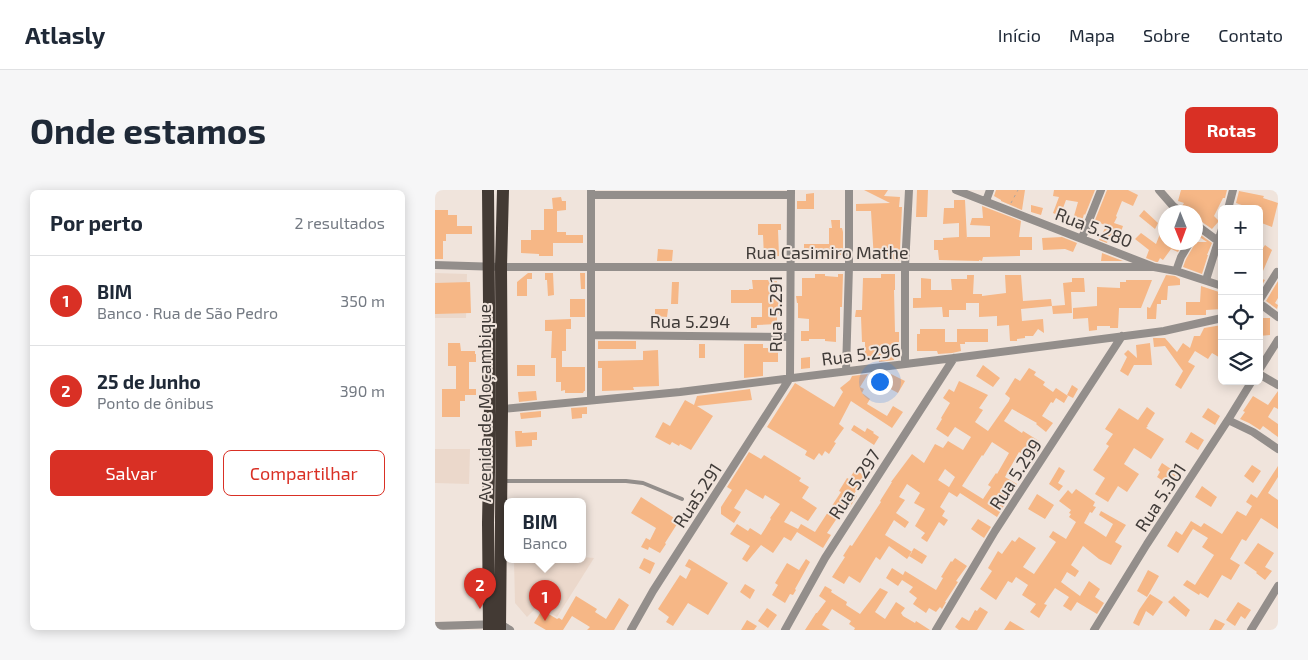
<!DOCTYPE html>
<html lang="pt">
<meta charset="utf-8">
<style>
:root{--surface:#fff;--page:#f6f6f7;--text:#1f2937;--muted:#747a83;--line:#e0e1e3;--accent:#d93025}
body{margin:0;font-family:"Exo 2",sans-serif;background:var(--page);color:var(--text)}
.controls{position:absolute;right:15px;top:15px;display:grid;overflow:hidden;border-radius:8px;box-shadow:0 2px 12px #0003}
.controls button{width:45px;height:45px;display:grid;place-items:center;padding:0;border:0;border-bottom:1px solid var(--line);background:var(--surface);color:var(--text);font:25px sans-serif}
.compass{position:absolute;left:723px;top:15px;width:45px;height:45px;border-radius:50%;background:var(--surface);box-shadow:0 2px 12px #0003;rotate:179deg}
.you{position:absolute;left:444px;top:191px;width:18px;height:18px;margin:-12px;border:4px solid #fff;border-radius:50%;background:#1a73e8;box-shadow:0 0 0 8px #1a73e833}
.badge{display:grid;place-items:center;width:32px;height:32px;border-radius:50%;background:var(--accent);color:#fff;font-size:16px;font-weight:700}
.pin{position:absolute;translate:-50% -41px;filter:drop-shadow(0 1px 2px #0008)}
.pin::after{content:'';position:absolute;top:26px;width:18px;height:15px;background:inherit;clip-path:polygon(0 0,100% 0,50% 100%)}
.popup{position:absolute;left:69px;top:308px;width:82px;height:65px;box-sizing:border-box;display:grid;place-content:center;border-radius:8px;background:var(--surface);filter:drop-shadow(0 1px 4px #0005);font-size:16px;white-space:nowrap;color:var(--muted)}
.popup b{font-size:19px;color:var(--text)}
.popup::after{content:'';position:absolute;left:50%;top:100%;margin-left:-10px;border:10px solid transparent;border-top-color:var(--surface)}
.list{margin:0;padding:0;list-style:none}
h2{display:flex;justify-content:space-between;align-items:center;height:65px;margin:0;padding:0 20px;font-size:21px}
h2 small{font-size:16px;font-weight:400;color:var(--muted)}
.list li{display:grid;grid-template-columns:32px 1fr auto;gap:15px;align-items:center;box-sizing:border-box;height:90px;padding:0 20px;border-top:1px solid var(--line)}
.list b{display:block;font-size:19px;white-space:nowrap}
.list p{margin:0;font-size:16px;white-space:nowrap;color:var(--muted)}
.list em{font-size:16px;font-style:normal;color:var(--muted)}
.actions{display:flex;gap:10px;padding:15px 20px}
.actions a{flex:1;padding:11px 0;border:1px solid var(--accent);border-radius:8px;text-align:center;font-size:18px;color:var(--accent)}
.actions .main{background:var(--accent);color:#fff}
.icon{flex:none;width:28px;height:28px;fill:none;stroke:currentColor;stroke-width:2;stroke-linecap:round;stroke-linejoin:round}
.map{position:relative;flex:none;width:843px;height:440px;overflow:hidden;border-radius:8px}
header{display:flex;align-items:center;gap:30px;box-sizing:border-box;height:70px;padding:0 25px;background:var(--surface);border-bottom:1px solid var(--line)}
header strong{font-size:24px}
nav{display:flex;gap:28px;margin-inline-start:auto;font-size:18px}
.intro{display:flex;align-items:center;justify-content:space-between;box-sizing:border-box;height:120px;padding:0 30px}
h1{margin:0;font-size:35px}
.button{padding:12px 22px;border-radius:8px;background:var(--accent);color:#fff;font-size:18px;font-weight:700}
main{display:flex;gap:30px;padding:0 30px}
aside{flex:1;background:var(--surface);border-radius:8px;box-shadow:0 2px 12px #0003}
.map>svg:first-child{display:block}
.built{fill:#ebd8cb}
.building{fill:#f6b786;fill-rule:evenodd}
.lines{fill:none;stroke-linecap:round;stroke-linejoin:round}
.path{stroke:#aea59e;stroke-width:1;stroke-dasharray:2.5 4;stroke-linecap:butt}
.service{stroke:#938e8b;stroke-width:4}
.minor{stroke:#938e8b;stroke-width:8}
.trunk{stroke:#433a34;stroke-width:12}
.labels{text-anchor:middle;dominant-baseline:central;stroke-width:4;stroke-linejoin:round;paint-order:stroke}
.street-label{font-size:18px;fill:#403b38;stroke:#f0e4dc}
</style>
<header>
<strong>Atlasly</strong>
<nav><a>Início</a><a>Mapa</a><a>Sobre</a><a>Contato</a></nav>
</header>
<div class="intro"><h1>Onde estamos</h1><a class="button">Rotas</a></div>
<main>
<aside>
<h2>Por perto<small>2 resultados</small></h2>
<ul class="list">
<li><span class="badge">1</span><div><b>BIM</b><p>Banco · Rua de São Pedro</p></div><em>350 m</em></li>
<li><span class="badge">2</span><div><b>25 de Junho</b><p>Ponto de ônibus</p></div><em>390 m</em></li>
</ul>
<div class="actions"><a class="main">Salvar</a><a>Compartilhar</a></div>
</aside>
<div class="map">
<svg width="843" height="440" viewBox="0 0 843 440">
<rect width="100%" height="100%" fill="#f0e4dc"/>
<path class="built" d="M0 83 32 84 31 128H0Z
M0 259H35L34 294 0 293Z
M148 367 159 368 122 427 102 417 92 427 80 413 79 370H148Z"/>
<path class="building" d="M429 0H453L449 6 465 7 464 17H467L465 60H461L464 71H461L449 63 450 70H439L436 21H421V14L455 13Z
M482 0H493L492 27H481Z
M561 0H590L587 20 566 11V10L559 6Z
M619 0H660L650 25 649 24 646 35 637 33 643 12 631 10 625 26 618 23 624 7 618 6Z
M672 0H693L703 5 698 16 687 11 681 26 682 27 679 33 688 36 683 50 674 46 672 53 664 50 671 36 660 30Z
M746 0H792L790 8H788L779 26 784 31 777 39 767 32 764 31 760 33V22H752L751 19 747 16 749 13 743 11Z
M804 1 829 6 828 8 843 13 837 37 824 32V19H818L801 13Z
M379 3V19H362V11H371V4Z
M126 7 127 11H131V20L122 21V42H131V45H148V53H118V66H104V64L86 63V50H96V40H109V19H118L117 8Z
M519 10H530L532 50V47H555V36L535 35 537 28H548L547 16 586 31 584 47H597V60H585V66L548 67 547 71 544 70V71L504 70 503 60H499V50H508V48L524 47V33L508 34 509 18H519Z
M596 15 608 18 606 25 596 22Z
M0 20H13V25H22V36H37V44H11V51H8V69H0Z
M709 20 723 33 720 39 704 26Z
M396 30H405V38H407L408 42V65H404L403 67 369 68V54H394V38H397Z
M730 31V52H748L743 62 736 59 728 70 725 68 723 72H721L711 68 714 60 700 49 706 43 721 54Z
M323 34H346V40H343L344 66 329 67 328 45H323Z
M760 41 777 53 772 65H773L767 84 748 77 751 69 761 52H772L760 44Z
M627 47 642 53 638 62 630 59 608 60 607 48Z
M830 55 837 60 825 88 830 90 824 100V64Z
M223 59 238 60 237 71H222Z
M667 63 688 71H666Z
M93 83H97V89H92V106H82V92Z
M110 83H118L119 105 113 106 112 90H110Z
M145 83H150V99H146Z
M380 84H390V86L403 87V84H408L407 117H405V137H401V152L390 151V149H374V151H366V141H374V129L363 128V113H362L361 106H367V88H380Z
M446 84H460V100H459L460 142H464V160L457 161 459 170 444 172V167L442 170H430V152H427L426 127H420L421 120H427L428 88H446Z
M532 85H539L538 104H547V106L571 103 570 85H586L588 111 616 109 617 116 586 119 587 131 608 129 609 143 603 139 598 146H590V148L582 149V151H575L574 135 562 136V126L544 127V113H531V120H514V127H508L507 117 478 118V108H486V88L496 89V100H517L516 89H532Z
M731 85 740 86 745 89V95L733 96 732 110H726V114H722L721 129H712V117L715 118Z
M637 88H649L650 102H636L637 123 618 124 617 116 630 115 628 93 637 92Z
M317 90H342V109H346V124H342V134L322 135V138H316V127H327V113H296V100H314V99H318Z
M691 90H717L706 118H684L683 138H675V136H662V140L654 141 653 128 638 129V118L662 116V97L685 98V92H691Z
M843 91V108L840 113 843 115 842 119 831 111Z
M35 92 36 123 0 124V93Z
M237 92H244L243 114H236Z
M766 96 787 103V119L771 120V125H751V112H765Z
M135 109H150V127H135Z
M220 119H233L232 127 220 126Z
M828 128H835V145L824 146V132H828Z
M136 129V139H131V161H127V177H150V201H149L148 203H130V200L126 201V192H121V168H116L117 141H110V130Z
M787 135V169L777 163 773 169 760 161 753 172 760 176 746 199 740 195 748 181 730 156 719 157 718 148H730L742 162 748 153 755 158 759 146H765L769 138Z
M485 139H510V152H522V139H553V152H530V154H525L526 161 517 163 503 164 502 161H482V144H485Z
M163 151H201V159H163Z
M13 153H25L26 161H40V164H41V172H34V199H41V205H30V211H25V227H7V199H21V176H13Z
M715 153 717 175H699L693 186 685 181 692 167 689 164 693 160 702 168 701 155Z
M264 154H270V168H264Z
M309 154H328V158H343V172H328V186L309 188Z
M223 160 224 196 198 197 199 200 167 201V178H163V171L208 170V161Z
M375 167V178L366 179V168Z
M82 175H100V186H82Z
M548 175 565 188 558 197 541 186Z
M594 178 601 182 599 185 610 192 608 195 618 202 621 198 633 206 629 213 621 208 618 213 616 212 607 226 618 233 611 242 601 234 602 233 577 219 569 231 587 243 588 241 604 251 600 258 604 260 599 271 584 262 570 287 582 294 562 327 525 303 522 307 514 302 505 317 510 321 507 326 513 330 509 336 504 332 492 352 486 348 490 343 480 336 490 319 479 313 485 303 472 294 464 307 470 310 461 323 474 332 470 338 459 330 450 345 477 362 472 369 454 356 445 370 441 367 425 393 414 386 409 394 397 387 410 367 408 366 415 355 417 356 446 312 445 311 457 292H456L477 264 489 273 500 254 508 258 513 251 528 260 536 247 520 237 513 247 501 239 507 229 506 228 515 213 508 208 514 199 519 202 524 191 553 205 544 218 548 220 540 232 553 241 574 211 575 208 570 204 580 188 585 191ZM557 252 574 263 562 284 561 283 553 295 556 297 548 309 527 296 547 265 548 266ZM510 279 520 287 514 297 503 290Z
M433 184 425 197 429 199 427 203 435 209 432 214 452 226 458 216 468 222 457 238 416 211 404 234 409 238 399 252 401 253 394 264 390 261 387 266 384 263 379 270 370 265 372 261 332 237 360 193 399 217 408 202 405 198 415 190 417 186Z
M456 184 470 191 463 203 450 196Z
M637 195 643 199 638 208 632 205Z
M315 199 317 210 262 216 278 226 256 260 245 254 244 256 237 252 235 255 220 247 228 232 235 236 250 210 259 215 262 206Z
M101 201 102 210 84 212 83 202Z
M843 201V219L839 217 833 227 843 234V247L828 236 825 240 814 233 805 229 810 222 808 221 818 206 833 215Z
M152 217V224H147V228L137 229 136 218Z
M712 217 720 223 712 236H713L711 238 729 249 716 269 699 258 689 274 704 284 692 302 683 296 673 312 660 304 670 288 658 280 674 256 671 254 678 244 670 239 684 218 703 230Z
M773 218 785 226 780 235 767 227Z
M106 221V227L86 229 85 223Z
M419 235 430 242 432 238 439 242 438 243 444 247 439 255 416 240Z
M80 241H87V243L102 242V250H97V256L81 257Z
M756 242 769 250 763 260 750 252Z
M314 262 326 269 329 265 366 288 364 291 374 297 367 308 382 318 373 331 356 321 349 332 363 339 366 334 380 342 406 302 404 301 412 288 414 289 420 280 430 286 419 304 422 306 415 317 411 315 392 343 396 345 388 358 362 342 356 351 349 347 338 363 326 355 312 372 307 369 315 356 295 344 302 334 313 341 315 338 326 345 336 329 335 328 345 314 330 305 328 309 311 299 299 318 306 322 299 333 286 324V317L297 300 292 297Z
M727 273 742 283 734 295 722 287 725 282 723 280Z
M817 275 826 281 818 293 809 286Z
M843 276V287L833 303 843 310V339L826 328 811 351 807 349 795 369 805 375 796 390 787 385 773 408 765 403 764 405 748 395 752 390 760 395 779 365 767 357 773 348 758 339 743 363 732 356 741 341 747 345 756 331 766 337 769 333 787 344 802 321 811 326 817 316 811 312 816 304 822 308Z
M624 277 630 281 623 293 628 296 624 301 614 294Z
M767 296 782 307 776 317 760 307Z
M641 299 660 312 658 316 661 317 657 323 655 322 649 333 659 339 671 347 678 334 664 325 666 321 691 335 680 352 687 356 676 375 664 369 648 356 636 375 644 381 640 387 632 382 626 392 645 406 654 391 665 399 660 407 669 413 662 424 642 412 636 421 628 416 634 407 620 398 609 414 612 415 604 428 595 422 601 414 587 405 593 395 581 387 577 393 573 391 561 410 545 399 557 381 553 378 563 361 567 364 577 350 580 352 584 347 601 358 588 377 599 384 621 352 614 347 618 341 631 349 641 332 634 327 636 324 634 323 636 320 624 311 633 300 637 304Z
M602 304 619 315 610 329 593 319Z
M206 307 244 331 230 353 231 354 225 363 214 357 213 360 206 357 211 348 215 350 221 338 196 323Z
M543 329 556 337 549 348 536 339Z
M823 353 839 363 830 377 837 381 830 390 821 383 822 382 809 373Z
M479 358 492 366 487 374 474 366Z
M209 368 220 373 215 384 204 378Z
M520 368 532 376 521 391 523 392 510 412H511L507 419 505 417 501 422 494 418 491 423 478 414 482 408 474 402 478 397 467 390 463 396 451 388 457 378 468 385 470 381 501 400 508 388 506 387 516 371 517 372Z
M254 369 293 393 273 425 253 413 238 436 231 432 234 427 223 419 245 385 251 389 256 379 250 376Z
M371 369 375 372 360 399 361 400 358 405 355 404 350 413 337 405 343 395 340 393 352 373 364 380Z
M713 380 724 386 712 407 702 401Z
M310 394 320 400 315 409 305 402Z
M390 396 397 400 396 402 412 412 411 415 425 424 445 398 453 402 440 422 450 429 461 412 470 418 466 423 468 426 480 433 481 431 495 440H419L420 438 414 434 416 431 397 419 387 435 395 440H370L381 423H382L391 411 384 406Z
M715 404 728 412 718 426 711 421 704 436 698 433 704 420Z
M141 406 162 419 160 422 171 429 184 408 194 415 179 440H152L155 437 137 426 128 440H111L99 433 107 420 122 429 124 428 127 430Z
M739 406 755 420 751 427 733 412Z
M803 412 816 420 810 429 806 426 800 436 791 430Z
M545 417 553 422 542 440H524L520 437 527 427 534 431 540 420 542 421Z
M332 418 342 425 333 438 323 431Z
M780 429 790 434 786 440H774Z
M312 430 322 436 319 440H306Z
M575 431 590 440H569Z"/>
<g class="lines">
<path class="path" d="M576 13 583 0"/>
<path class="service" d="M68 291H191L208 293 247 309"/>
<path class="minor" d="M521 0 719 77 741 81 787 96
M724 0 738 16 746 22
M156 5H355
M551 11 555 0
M793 19 798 0
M764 37 783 51
M647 48 666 0
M0 75 66 77H719
M741 81 746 67 755 52
M771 90 787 39
M824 111 842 82
M824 113 843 127
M156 145 355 147
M470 174V76L474 0
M824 180 843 150
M411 181 414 76V0
M824 184 843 195
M156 210V0
M67 219 245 202 519 168 729 141 787 128
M793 230 818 242 843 259
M0 436 65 434 75 440
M196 440 218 401 355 188 356 0
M350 440 390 368 519 168
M501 440 560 341 687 146
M659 440 712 354 793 230 817 191
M816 440 843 396"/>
<path class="trunk" d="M53 0 55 230 53 333 54 440
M65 440 67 219 66 77 68 0"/>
</g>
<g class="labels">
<g class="street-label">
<text transform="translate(659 37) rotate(21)">Rua 5.280</text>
<text x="392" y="62">Rua Casimiro Mathe</text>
<text transform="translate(340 124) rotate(-90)">Rua 5.291</text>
<text x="255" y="131">Rua 5.294</text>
<text transform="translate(426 164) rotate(-7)">Rua 5.296</text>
<text transform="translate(49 213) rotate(-90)">Avenida de Moçambique</text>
<text transform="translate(580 284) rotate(-57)">Rua 5.299</text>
<text transform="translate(419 294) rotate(-57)">Rua 5.297</text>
<text transform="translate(262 305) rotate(-57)">Rua5.291</text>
<text transform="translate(725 307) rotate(-57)">Rua 5.301</text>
</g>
</g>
</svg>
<div class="controls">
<button>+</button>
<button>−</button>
<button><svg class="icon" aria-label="locate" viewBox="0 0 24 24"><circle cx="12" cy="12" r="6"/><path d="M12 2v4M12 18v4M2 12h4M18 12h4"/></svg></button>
<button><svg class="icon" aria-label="layers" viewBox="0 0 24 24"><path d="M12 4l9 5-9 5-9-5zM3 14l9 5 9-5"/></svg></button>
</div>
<svg class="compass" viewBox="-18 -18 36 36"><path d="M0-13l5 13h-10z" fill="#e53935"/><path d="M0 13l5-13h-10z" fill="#747a83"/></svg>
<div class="you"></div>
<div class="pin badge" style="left:110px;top:431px">1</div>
<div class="popup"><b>BIM</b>Banco</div>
<div class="pin badge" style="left:45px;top:419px">2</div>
</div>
</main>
